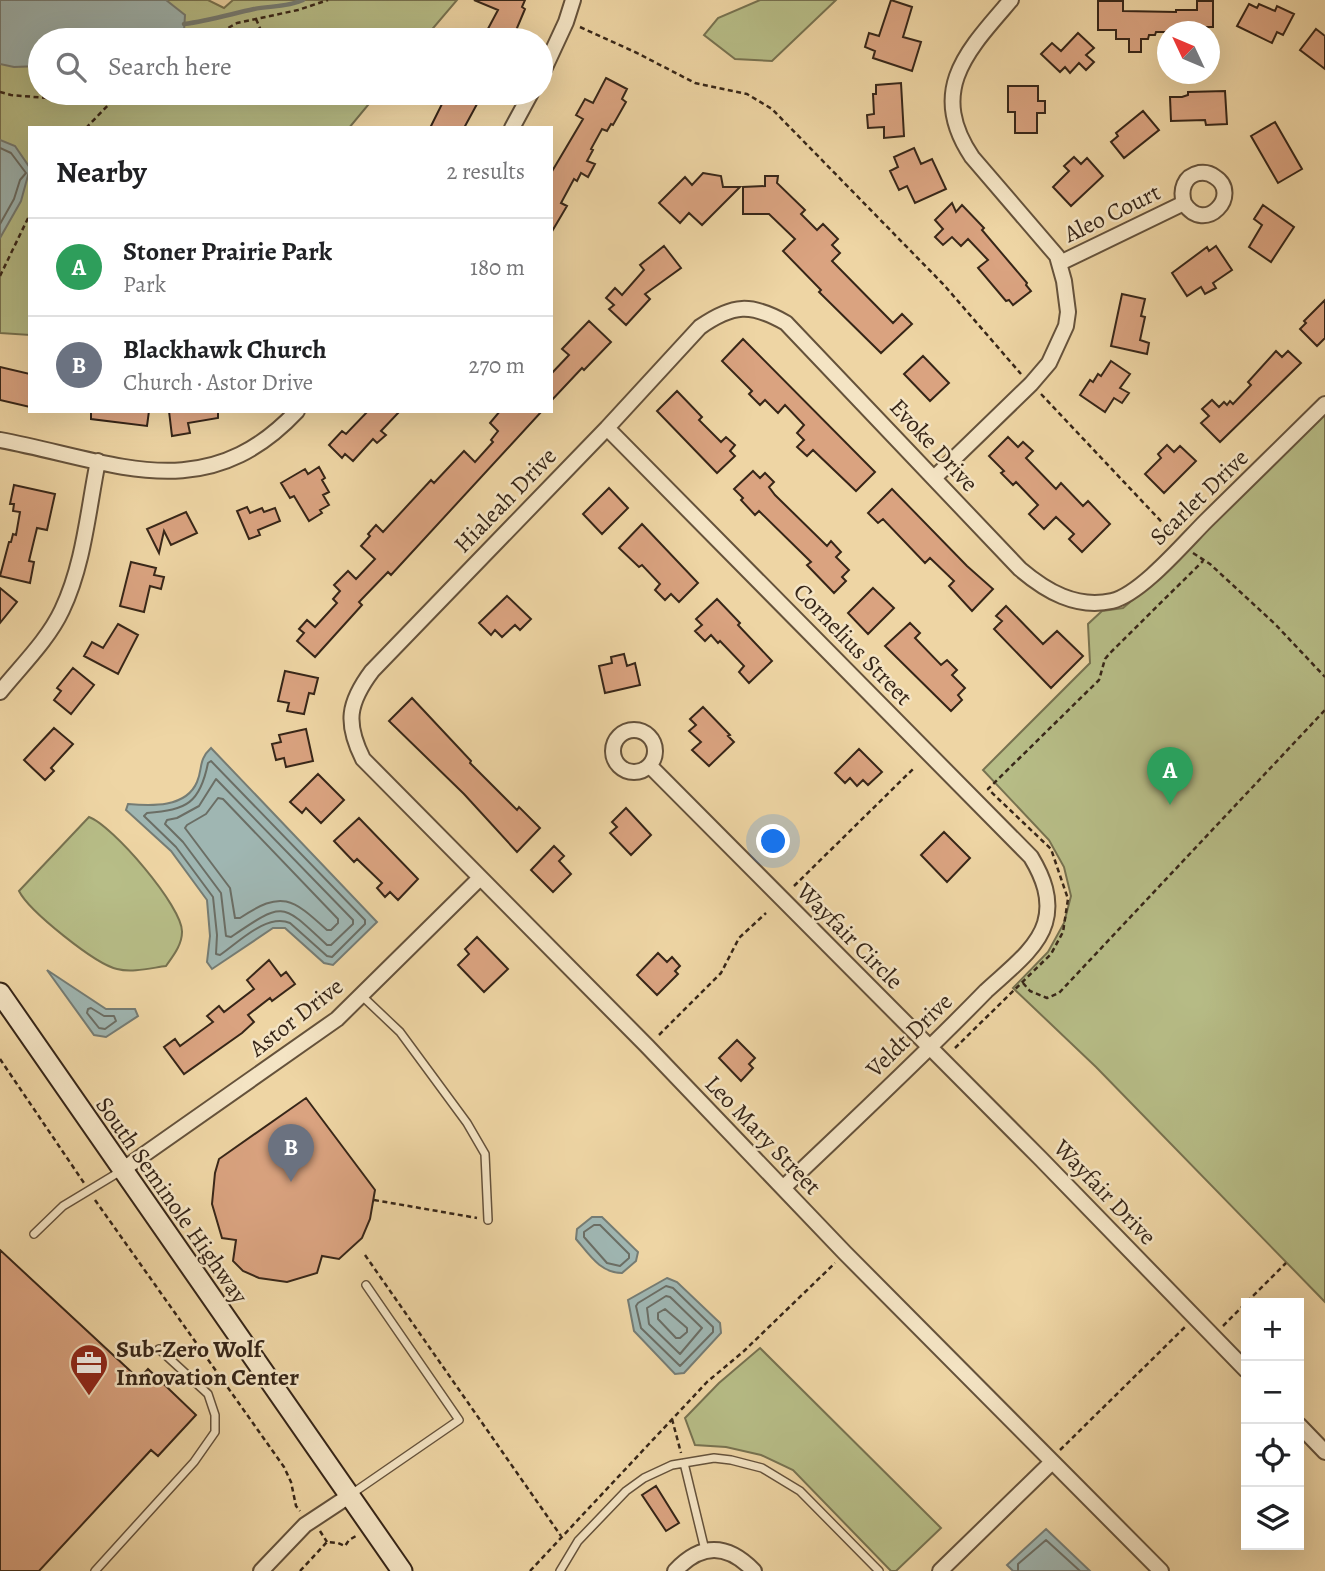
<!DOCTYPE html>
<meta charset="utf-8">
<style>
:root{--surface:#fff;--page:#f6f6f6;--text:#202124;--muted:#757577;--line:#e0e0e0;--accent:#8f2418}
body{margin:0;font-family:Alegreya,serif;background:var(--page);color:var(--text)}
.controls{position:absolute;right:21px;bottom:21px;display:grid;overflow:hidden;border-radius:0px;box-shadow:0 7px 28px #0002}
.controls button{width:63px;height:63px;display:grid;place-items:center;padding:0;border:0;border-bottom:2px solid var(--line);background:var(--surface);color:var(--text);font:35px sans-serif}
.compass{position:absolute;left:1157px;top:21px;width:63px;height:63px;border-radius:50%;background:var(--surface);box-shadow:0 7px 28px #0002;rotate:314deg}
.you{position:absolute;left:774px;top:842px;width:24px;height:24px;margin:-18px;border:5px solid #fff;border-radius:50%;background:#1a73e8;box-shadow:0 0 0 10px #1a73e833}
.badge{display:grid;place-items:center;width:46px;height:46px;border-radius:50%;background:var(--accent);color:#fff;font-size:23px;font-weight:700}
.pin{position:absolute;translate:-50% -58px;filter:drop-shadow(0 2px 4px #0008)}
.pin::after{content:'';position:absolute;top:37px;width:24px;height:21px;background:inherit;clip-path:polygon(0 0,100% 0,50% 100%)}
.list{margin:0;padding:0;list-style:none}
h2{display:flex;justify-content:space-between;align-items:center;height:91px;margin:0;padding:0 28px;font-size:30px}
h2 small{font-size:23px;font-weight:400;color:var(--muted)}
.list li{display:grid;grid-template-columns:46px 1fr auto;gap:21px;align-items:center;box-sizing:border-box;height:98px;padding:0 28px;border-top:2px solid var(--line)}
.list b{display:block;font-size:26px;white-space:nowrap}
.list p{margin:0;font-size:23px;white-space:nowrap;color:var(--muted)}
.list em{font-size:23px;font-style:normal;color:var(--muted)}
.icon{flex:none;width:38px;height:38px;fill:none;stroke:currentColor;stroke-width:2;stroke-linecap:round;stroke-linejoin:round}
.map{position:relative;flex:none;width:1325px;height:1571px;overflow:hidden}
.search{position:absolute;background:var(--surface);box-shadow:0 7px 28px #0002;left:28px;top:28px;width:525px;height:77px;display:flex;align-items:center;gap:18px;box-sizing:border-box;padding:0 24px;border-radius:38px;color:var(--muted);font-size:26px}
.panel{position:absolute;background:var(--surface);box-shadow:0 7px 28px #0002;left:28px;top:126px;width:525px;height:287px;border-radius:0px}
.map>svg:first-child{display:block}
.green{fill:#b7bd87;stroke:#777250;stroke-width:2}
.water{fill:#9fb6b2;stroke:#757c74;stroke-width:2}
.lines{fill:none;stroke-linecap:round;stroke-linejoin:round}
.shore{stroke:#6b6e65;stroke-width:2}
.stream{stroke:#757c74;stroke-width:4.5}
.building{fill:#daa380;stroke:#372618;stroke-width:2}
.lane-casing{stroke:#65523b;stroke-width:10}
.street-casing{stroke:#65523b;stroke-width:18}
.secondary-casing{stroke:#372618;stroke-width:23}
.path{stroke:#372618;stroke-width:2.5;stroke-dasharray:5 3.5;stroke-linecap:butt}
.lane{stroke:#f4e4c4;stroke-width:7}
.street{stroke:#f4e4c4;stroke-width:14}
.secondary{stroke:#f4e4c4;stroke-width:19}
.labels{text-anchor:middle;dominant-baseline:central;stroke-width:5;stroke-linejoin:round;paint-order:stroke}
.street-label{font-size:24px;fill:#372618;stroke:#f4e4c4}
.poi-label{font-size:24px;font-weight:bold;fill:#372618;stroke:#f4e4c4;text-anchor:start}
</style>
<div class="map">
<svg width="1325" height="1571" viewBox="0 0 1325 1571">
<rect width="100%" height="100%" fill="#eed5a4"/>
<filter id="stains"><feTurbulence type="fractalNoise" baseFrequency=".00286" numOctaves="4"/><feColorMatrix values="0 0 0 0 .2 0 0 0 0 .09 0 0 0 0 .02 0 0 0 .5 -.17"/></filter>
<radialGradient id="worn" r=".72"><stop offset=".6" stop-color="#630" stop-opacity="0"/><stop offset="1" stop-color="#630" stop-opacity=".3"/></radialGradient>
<path class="green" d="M0 0H208L224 8 233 0H457L423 40H40V93H378L349 128H30V335L0 333Z
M760 0H836L772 61 735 59 704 35 718 18Z
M1325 412V1302L1096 1067 1013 988 1048 952 1064 923 1071 896 1064 867 1049 840 983 770 1090 663 1088 624 1102 611 1123 608 1143 591Z
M89 817C112 825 183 907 182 932 182 945 173 956 166 966 151 968 132 973 117 969 95 964 29 911 19 891Z
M760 1348 941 1528 896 1571H891L793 1470 761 1455 726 1447 695 1445 685 1418 719 1383Z"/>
<path class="water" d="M0 0H166L185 15 184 31 173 40H40V66L14 67 0 64Z
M0 140 15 146 30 168 21 201 0 238Z
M211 748 377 922 333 965 324 963 285 928H273L212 969 207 962 210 936 207 900 171 851 126 810 128 804C151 806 186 808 197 782 203 768 198 760 211 748Z
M47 970 106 1009H135L138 1016 106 1037 94 1035Z
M592 1217H602L638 1252 636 1261 622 1273C600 1273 589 1254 576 1239L577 1229Z
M667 1278 677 1282 720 1323 721 1333 684 1373 675 1374 634 1331 628 1300Z
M1046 1529 1090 1571H1013L1007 1565Z"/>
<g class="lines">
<path class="shore" d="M0 148 11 153 26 173 20 180 14 199 0 224
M211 761 365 920V924L332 957 327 956 290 923C267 913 239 942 220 955L216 954 217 935 213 897 176 847 144 816 147 813C187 810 200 803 208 763Z
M216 779 353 920V924L331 945H327C281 902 284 901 231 937L226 936 221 893 183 842 165 824 167 820 177 818 199 806Z
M218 798 223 799 338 919V923L331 930H327C292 898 282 890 240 918H235L230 888 185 828 187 825 206 814Z
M88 1009 91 1008 104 1016H114L116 1021 105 1029 99 1028 87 1013Z
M594 1225H600L629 1254V1258L620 1266 607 1263 584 1237V1232Z
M666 1286 673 1288 713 1327V1332L680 1366 641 1328 636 1306 638 1303Z
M666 1296 670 1297 702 1328 680 1354 649 1324 647 1308Z
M665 1309 687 1328V1332L680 1338H676L658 1319V1313Z
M1018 1571V1564L1046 1540 1080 1571"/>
<path class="stream" d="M184 24C208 21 231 14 254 9 270 6 288 7 303 0"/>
</g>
<path class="building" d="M474 0H525L522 7 525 9 512 40H482L498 10Z
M891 0 912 7 903 37 921 42 912 71 873 58 875 51 865 47 869 33 879 36Z
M1098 1H1123V11L1176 12V10H1197V1H1213V27H1204V32H1156L1155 35H1149L1148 39H1141V52H1129V39H1116V30H1098Z
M1249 4 1257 8 1259 4 1275 11 1277 6 1294 14 1283 35 1277 32 1272 43 1237 26Z
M1316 29 1325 36V69L1300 50Z
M1078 33 1094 48 1086 55 1094 62 1086 70 1079 63 1070 73 1065 67 1060 72 1041 54 1052 43 1061 51Z
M606 78 627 89 622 99 626 102 613 125 611 124 607 131 602 129 591 149 593 150 587 161 595 164 588 177 581 173 577 181 574 179 561 203 567 206 551 233V173L583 119 576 115 585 99 593 103Z
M901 83 904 136 884 138V127L868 128 867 115 874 114 873 94H876V85Z
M1008 86H1038V101H1045V113H1037V133H1015V112H1008Z
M1225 91 1227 124 1206 125 1205 120 1171 121 1170 97H1182L1188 95V92Z
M426 93H483L464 128H430L443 102Z
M1143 111 1159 130 1124 158 1111 142 1118 136 1116 133Z
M1275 122 1302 169 1278 183 1251 136Z
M914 148 921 164 932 159 946 189 915 203 907 186 899 190 890 171 898 167 894 157Z
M1074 157 1081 164 1087 158 1103 176 1071 206 1053 187 1069 171 1064 166Z
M703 173 721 176 723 187H740L702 225 689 213 680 223 659 203 685 177 692 185Z
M765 176H778L777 183 805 210 801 214 817 230 823 224 838 239 832 245 840 253 832 261 893 323 902 314 912 324 881 353 819 292 821 290 783 251 795 239 769 214H743V187L765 186Z
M952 203 956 212 962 205 984 228 982 230 1027 283 1026 285 1031 291 1013 305 1009 300 1006 301 978 268 988 260 968 239 961 246 952 237 943 245 935 237 943 229 935 220Z
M1263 205 1294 227 1271 262 1249 247 1262 225 1254 219Z
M664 246 681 268 645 294 650 299 626 325 609 309 614 305 606 298 615 288 622 295 644 270 640 265Z
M1216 246 1232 270 1213 283 1216 288 1205 294 1201 287 1187 296 1172 273 1207 247 1209 251Z
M1122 294 1145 299 1141 316 1145 317 1140 340 1149 343 1147 354 1111 346Z
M1325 300V338L1317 346 1300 329 1306 323 1304 321Z
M589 321 611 342 584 370 582 368 551 401V374L569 355 562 349Z
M743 339 875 472 856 491 813 450 807 456 797 447 804 440 797 433 804 425 785 405 778 413 765 400 760 405 749 394 752 391 722 361Z
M1276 351 1282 357 1288 351 1301 363 1220 442 1201 423 1209 416 1202 409 1212 400 1219 407 1224 402 1227 405 1230 401 1233 404 1251 385 1248 382Z
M923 356 949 383 930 401 904 374Z
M1111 361 1130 374 1120 388 1129 393 1122 403 1114 398 1105 412 1080 395 1090 380 1093 382 1098 374 1101 376Z
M0 367 30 374V407L0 400Z
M677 391 702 417 699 420 721 442 726 437 735 445 730 451 735 456 717 473 657 411Z
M91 411H149L147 426 91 419Z
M169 411H218V418L188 423 190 433 172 436Z
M368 411H400L381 431 386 435 377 443 373 439 353 461 345 454 342 458 329 445 342 431 346 434Z
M500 411H542L391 575 388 572 359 602 362 605 315 657 297 641 304 633 299 629 307 620 315 627 337 603 333 599 340 591 334 585 348 571 356 579 375 559 361 546 370 536 368 534 376 525 383 532 431 480 434 483 464 451 475 462 493 442 491 440 498 431 490 423Z
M1008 437 1018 447 1023 442 1033 451 1026 458 1056 489 1061 483 1083 506 1088 501 1110 524 1082 552 1069 539 1074 534 1056 517 1044 529 1029 514 1038 505 1016 482 1013 485 1001 473 1004 471 989 456Z
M1167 445 1174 452 1180 446 1196 461 1164 493 1145 474 1161 458 1158 454Z
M319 467 325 478 322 480 329 492 323 495 329 505 320 510 322 513 309 521 294 496 290 498 281 483 305 469 308 474Z
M753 471 760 478 765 473 774 482 769 487 775 495 827 546 831 541 841 552 836 557 849 570 842 577 846 581 834 593 807 565 811 562 759 511 755 515 741 500 743 498 734 489Z
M14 485 55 494 47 530 37 528 29 561 34 562 30 583 0 576 9 542H11L13 534 16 535 20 512 13 511 14 504H10Z
M609 488 628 508 602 534 583 514Z
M892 489 967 566 993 589 972 611 949 586 954 581 930 558 925 563 883 519 878 523 868 513Z
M247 507 250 513 262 508 264 512 275 508 280 521 258 530 260 535 249 539 237 511Z
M186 512 197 533 171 545 164 531 159 553 147 529Z
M642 524 698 583 679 602 671 594 665 600 655 590 660 584 642 565 639 567 619 548Z
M131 562 156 568 154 575 164 577 161 589 150 586 144 612 120 606Z
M0 588 17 602 0 623Z
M873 588 894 608 868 634 848 613Z
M507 596 531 619 520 630 515 625 502 637 495 630 491 635 479 623Z
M717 599 740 623 738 625 772 661 749 683 739 672 744 666 720 641 718 643 711 635 705 641 695 631 702 625 696 619Z
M1006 606 1043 644 1057 631 1083 656 1051 688 994 629 1002 621 996 616Z
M910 623 920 633 915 638 941 665 947 660 957 670 952 675 965 688 958 695 962 700 951 711 885 646Z
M118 624 138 635 118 674 84 656 92 642 103 648Z
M624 654 627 666 635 663 640 685 605 693 599 666 612 663 611 657Z
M73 668 94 685 71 714 54 700 61 691 57 688Z
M285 671 318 678 314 694 309 693 304 714 287 711 289 703 278 701Z
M412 698 471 761 470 763 517 810 519 807 540 828 517 852 464 794 389 721Z
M703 707 730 735 728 736 734 742 709 766 692 750 701 742 689 731 696 725 690 719Z
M54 728 73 744 51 768 54 771 45 780 24 760Z
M306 729 313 761 286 767 284 758 276 760 272 744 281 742 279 735Z
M859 749 882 772 868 785 863 780 857 786 850 778 845 783 835 773Z
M318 774 344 800 321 823 306 808 302 813 290 802Z
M626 808 651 835 631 855 610 833 617 827 612 822Z
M359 818 418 879 398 900 390 892 385 897 377 888 382 883 357 859 354 862 334 841Z
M944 832 970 858 947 882 921 855Z
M554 846 564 856 559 861 571 874 553 892 531 870Z
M477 937 508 969 484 992 458 965 469 954 465 949Z
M658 953 667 962 672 957 680 966 675 971 678 974 657 995 637 975Z
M269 960 281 976 286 972 295 984 272 1001 270 998 248 1015 254 1022 242 1033 184 1074 164 1047 175 1039 180 1046 213 1022 207 1016 219 1006 224 1012 254 989 247 980Z
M737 1040 755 1058 749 1064 753 1068 741 1081 719 1058Z
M306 1098 375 1190 370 1219 362 1238 339 1259 322 1256 317 1273 287 1282 259 1278 243 1271 233 1261 236 1240 222 1238 212 1204 215 1173 219 1159Z
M0 1250 139 1379 148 1369 196 1415 158 1456 151 1450 39 1571H0Z
M656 1486 679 1523 666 1531 642 1495Z"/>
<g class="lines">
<defs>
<path id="lane" d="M361 995 400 1032 467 1123 485 1154 488 1220
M34 1234 63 1206 121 1171
M684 1463 705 1550
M350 1495 459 1420 366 1285
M95 1571 194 1462 215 1432V1415L208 1394 159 1349
M560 1571 578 1541 626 1491 644 1478 672 1465 714 1458 731 1460 762 1468 800 1491 879 1571"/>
<path id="street" d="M541 76 566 22 573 0
M512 128 531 93
M1060 263 1184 203C1205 236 1242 194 1215 177 1210 173 1205 172 1199 173 1184 176 1180 190 1184 203
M607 428 1031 857C1043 877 1052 899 1045 923 1037 950 1006 972 986 991 920 1059 851 1123 783 1188
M0 440C113 461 204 510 297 411
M934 478 1031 384 1049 363 1066 326 1068 312 1064 281 1057 256 972 157C927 90 968 50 1011 0
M0 692C21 666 48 640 62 610 84 564 88 510 98 461
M613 751a21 21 0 1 1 42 0a21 21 0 1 1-42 0Z
M650 766 1041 1159 1246 1370
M122 1170 337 1019 480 878
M1299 1425 1325 1452
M261 1571 305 1525 349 1496
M675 1571C701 1543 727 1543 754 1571
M940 1571 1052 1462
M1161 1571 845 1253 647 1046 363 759C345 723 348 703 372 671L607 428 700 327C733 304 751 303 786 323L1020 569C1046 591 1076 609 1112 601 1141 594 1184 543 1206 521 1246 482 1285 443 1325 404"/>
<path id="secondary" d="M0 993 402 1571"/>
</defs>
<use href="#lane" class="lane-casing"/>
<use href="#street" class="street-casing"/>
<use href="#secondary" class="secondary-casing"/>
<path class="path" d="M256 19 265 40
M580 27 637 53 695 83 747 94 772 109 944 285 1021 374
M206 40 237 23 298 10 328 0
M0 92 11 95 94 102 112 101 126 93
M86 128 112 101
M0 276 30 214
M1041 394 1173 534
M1193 553 1210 564 1275 624 1325 677
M794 886 913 769
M1023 983 1030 991 1047 998 1059 993 1325 710
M659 1035 721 973 739 938 766 913
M955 1048 1051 954 1063 932 1068 899 1051 849 988 789 1099 680 1105 659 1110 653 1203 561
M0 1059 84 1183
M95 1200 284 1467 291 1482 296 1506 300 1511
M374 1200 477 1218
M365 1255 561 1536
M1223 1326 1286 1263
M672 1419 681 1453
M1060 1450 1185 1327
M320 1531 327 1542
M300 1571 327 1542 338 1543 345 1546 349 1540 356 1536
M530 1571 707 1382 744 1351 835 1263"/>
<use href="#lane" class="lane"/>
<use href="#street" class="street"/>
<use href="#secondary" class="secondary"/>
</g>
<defs>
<symbol id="office-pin" viewBox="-11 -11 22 30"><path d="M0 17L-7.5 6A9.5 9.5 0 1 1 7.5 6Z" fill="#8f2418" stroke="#f4e4c4"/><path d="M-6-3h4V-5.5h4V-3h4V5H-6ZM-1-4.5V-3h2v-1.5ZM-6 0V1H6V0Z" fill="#fff"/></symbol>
</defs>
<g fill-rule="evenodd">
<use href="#office-pin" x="67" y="1341" width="44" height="60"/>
</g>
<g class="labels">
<g class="street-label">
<text transform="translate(1112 213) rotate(-26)">Aleo Court</text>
<text transform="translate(934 445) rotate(47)">Evoke Drive</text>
<text transform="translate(1199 497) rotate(-44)">Scarlet Drive</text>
<text transform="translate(505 500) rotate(-46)">Hialeah Drive</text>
<text transform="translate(853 644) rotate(46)">Cornelius Street</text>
<text transform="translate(850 936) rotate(45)">Wayfair Circle</text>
<text transform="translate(296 1017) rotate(-38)">Astor Drive</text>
<text transform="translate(909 1035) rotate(-44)">Veldt Drive</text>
<text transform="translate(763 1135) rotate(46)">Leo Mary Street</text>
<text transform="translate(1105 1192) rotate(46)">Wayfair Drive</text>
<text transform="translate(172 1200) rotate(55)">South Seminole Highway</text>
</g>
<g class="poi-label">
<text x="116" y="1349">Sub-Zero Wolf<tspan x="116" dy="28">Innovation Center</tspan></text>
</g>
</g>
<rect width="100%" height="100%" filter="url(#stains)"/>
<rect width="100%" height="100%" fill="url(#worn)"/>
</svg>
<div class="controls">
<button>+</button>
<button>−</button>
<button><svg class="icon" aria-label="locate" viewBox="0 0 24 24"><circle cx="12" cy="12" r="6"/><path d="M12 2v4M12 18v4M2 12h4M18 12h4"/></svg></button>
<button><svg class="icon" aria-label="layers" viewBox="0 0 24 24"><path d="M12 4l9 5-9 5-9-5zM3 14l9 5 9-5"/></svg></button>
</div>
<svg class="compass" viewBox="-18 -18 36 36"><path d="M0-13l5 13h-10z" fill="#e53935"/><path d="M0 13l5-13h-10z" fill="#757577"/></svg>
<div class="you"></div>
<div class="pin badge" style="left:1170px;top:805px;background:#2e9e5b">A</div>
<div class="pin badge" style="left:291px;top:1182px;background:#6b7280">B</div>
<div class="search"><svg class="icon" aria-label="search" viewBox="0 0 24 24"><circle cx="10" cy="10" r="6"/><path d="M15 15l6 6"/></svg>Search here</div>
<section class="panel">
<h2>Nearby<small>2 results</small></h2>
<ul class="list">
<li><span class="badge" style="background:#2e9e5b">A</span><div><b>Stoner Prairie Park</b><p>Park</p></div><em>180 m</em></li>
<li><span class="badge" style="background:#6b7280">B</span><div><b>Blackhawk Church</b><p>Church · Astor Drive</p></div><em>270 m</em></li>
</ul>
</section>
</div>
